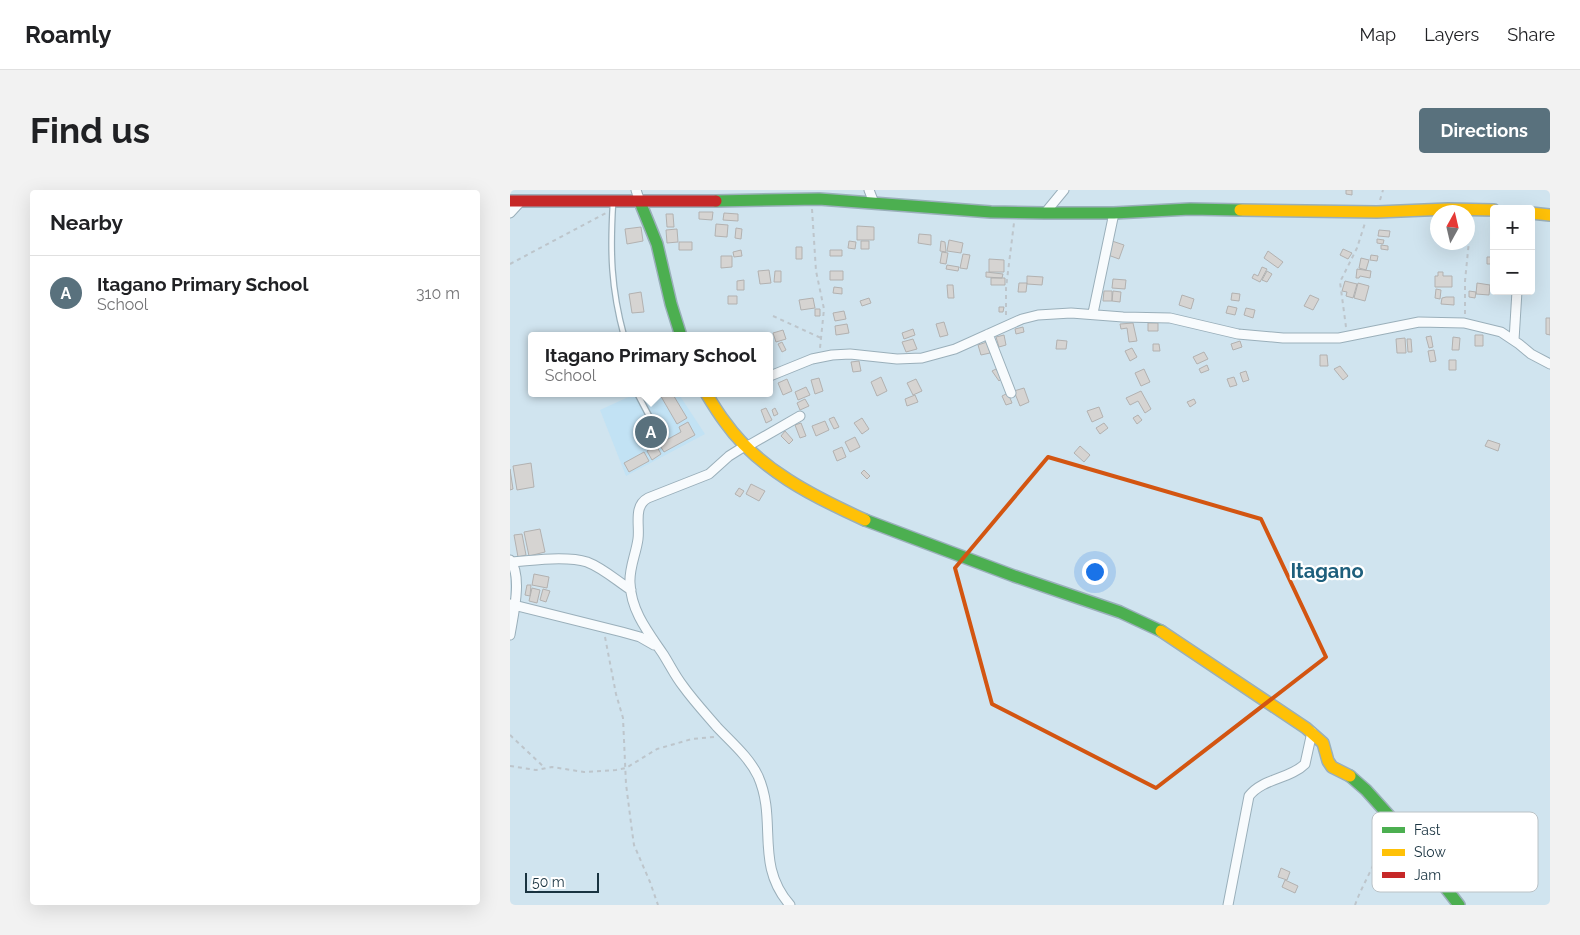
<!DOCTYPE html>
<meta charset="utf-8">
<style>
:root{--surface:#fff;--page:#f2f2f2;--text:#202124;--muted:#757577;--line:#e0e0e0;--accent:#59717d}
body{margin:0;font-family:Raleway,sans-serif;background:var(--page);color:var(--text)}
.controls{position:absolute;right:15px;top:15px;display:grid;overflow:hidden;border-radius:5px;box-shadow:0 5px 20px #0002}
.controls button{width:45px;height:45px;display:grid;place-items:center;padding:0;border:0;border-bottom:1px solid var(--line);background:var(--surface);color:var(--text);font:25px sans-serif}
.compass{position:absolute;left:920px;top:15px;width:45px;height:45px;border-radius:50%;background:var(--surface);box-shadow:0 5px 20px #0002;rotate:8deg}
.scale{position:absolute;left:15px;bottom:12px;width:74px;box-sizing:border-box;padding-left:5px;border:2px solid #193340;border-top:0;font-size:14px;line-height:18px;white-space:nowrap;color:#193340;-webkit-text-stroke:4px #fff;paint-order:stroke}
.you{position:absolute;left:584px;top:381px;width:18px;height:18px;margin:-12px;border:4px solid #fff;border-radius:50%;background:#1a73e8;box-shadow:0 0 0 8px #1a73e833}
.badge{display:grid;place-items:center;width:32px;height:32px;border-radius:50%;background:var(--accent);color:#fff;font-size:16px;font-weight:700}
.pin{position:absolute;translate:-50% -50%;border:2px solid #fff;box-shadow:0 1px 5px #0006}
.popup{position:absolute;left:18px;top:142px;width:245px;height:65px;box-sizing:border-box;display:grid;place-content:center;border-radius:5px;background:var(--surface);filter:drop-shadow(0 1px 4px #0005);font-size:16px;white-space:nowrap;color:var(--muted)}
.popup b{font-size:19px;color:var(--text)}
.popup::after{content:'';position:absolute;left:50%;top:100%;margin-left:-10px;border:10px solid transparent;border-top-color:var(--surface)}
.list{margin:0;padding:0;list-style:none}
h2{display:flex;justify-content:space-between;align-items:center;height:65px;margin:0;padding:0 20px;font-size:21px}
h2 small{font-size:16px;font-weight:400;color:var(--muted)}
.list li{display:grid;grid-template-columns:32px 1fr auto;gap:15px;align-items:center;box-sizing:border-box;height:75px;padding:0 20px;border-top:1px solid var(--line)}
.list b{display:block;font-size:19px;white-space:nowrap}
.list p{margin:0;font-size:16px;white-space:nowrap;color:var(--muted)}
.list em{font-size:16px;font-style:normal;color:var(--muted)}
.map{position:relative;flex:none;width:1040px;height:715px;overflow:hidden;border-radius:5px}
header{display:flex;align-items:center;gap:30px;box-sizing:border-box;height:70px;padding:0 25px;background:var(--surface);border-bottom:1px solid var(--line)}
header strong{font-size:24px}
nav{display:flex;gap:28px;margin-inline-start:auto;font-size:18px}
.intro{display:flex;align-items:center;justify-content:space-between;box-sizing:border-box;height:120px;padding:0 30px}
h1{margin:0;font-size:35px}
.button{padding:12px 22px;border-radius:5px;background:var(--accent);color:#fff;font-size:18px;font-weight:700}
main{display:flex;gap:30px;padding:0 30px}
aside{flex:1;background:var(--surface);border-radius:5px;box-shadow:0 5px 20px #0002}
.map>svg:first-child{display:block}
.built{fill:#c2e2f4}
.building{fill:#d6d4d2;stroke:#b2b1b0}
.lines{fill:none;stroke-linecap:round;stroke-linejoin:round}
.lane-casing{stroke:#9aafba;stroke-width:7}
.street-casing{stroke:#9aafba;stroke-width:11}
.fast-casing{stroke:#9aafba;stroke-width:14}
.slow-casing{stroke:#9aafba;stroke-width:14}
.jam-casing{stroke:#9aafba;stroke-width:14}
.path{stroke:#bdc5cb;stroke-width:2;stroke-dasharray:4 4;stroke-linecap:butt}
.lane{stroke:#f8fbfd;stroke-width:4.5}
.street{stroke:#f8fbfd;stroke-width:9}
.fast{stroke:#4caf50;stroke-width:11}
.slow{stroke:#ffc107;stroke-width:11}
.jam{stroke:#c62828;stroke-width:11}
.marked{fill:none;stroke:#d35511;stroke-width:4;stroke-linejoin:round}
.labels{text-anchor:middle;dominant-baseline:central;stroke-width:4.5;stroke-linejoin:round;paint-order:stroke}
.quarter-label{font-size:20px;font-weight:bold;fill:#1e5f7c;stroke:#fff}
.key{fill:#fff;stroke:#bac2c6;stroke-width:1}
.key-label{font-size:14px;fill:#193340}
</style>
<header>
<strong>Roamly</strong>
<nav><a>Map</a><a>Layers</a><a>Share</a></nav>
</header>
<div class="intro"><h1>Find us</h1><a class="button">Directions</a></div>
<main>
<aside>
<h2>Nearby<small></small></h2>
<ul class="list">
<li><span class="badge">A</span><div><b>Itagano Primary School</b><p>School</p></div><em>310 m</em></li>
</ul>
</aside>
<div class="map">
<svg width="1040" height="715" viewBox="0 0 1040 715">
<rect width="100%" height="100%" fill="#d0e4ef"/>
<path class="built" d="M127 203H168L195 244 116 286 90 220Z"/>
<path class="building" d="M836 0H842V5L836 4Z
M189 22H203L202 30 189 29Z
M214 23 228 24V31L213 30Z
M156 24H163L164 37H157Z
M206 34 218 35 217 47 205 46Z
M347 36 364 37V50H347Z
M131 37 133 51 117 54 115 39Z
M226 38 232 39 231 49 225 48Z
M167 39 168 52 157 53 156 40Z
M869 40 880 41 879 47 868 46Z
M409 44 421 45V55L408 53Z
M867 49 874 50 873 54 867 53Z
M439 50 453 53 451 63 437 61Z
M339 51 346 52 345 59 338 58Z
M351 51H359V59H351Z
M431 51 435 52 436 62 430 61Z
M602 51 614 55 609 69 598 65Z
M169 52H182V60H169Z
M871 55 878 56V60L871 59Z
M286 57H292V69H286Z
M833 59 842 63 838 69 830 65Z
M231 60 232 66 224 67 223 62Z
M320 60H332V66H320Z
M758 61 773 72 768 78 754 68Z
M432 62 438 63 436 74 430 73Z
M453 64 460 65 457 79 450 78Z
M861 65 868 66 867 71 860 70Z
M211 66H222V77L211 78Z
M977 67H984V74H977Z
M851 68 859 70 856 80 849 78Z
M479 69 494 70V82H479Z
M437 75 449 77 448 81 436 79Z
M752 77 757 79 750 92 742 88 744 84 748 86Z
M847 79 861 81 860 88 850 86 849 88H846Z
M259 80 261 93 250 94 248 81Z
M265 81H271V92H264Z
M320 81H333V90H320Z
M757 81 762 84 757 92 752 90Z
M476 82 493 84 492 88 476 87Z
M928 82H933V86H942V97H925V86H928Z
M517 86 533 87 532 95 517 94Z
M481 88H495V95H481Z
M603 89 616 90 615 99 602 98Z
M234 90V100H227V91Z
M835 91 847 94 843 108 836 106 837 102 832 101Z
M509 93H517L516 102H508Z
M848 93 859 96 855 111 844 108Z
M967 93 980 95 979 105 966 104Z
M437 95H443L444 108H438Z
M324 97 332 98V104L323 103Z
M926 99 931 100 930 109 925 108Z
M594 101H602V111H593Z
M603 101 611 102 610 112 602 111Z
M959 101 966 102 965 108 959 107Z
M131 102 134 122 122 123 119 104Z
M722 103 730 104 729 111 721 110Z
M672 105 684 109 681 119 669 115Z
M800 105 809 109 803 120 794 116Z
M218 106H227V114H218Z
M936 107H944V115L931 114 932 108Z
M303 108 305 118 291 120 289 110Z
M359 108 361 113 352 116 350 111Z
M718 116 727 118 725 125 716 123Z
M489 117H494L493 122H489Z
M736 118 745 120 743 128 734 125Z
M305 119H310V126H305Z
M334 121 336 129 325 131 323 123Z
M1036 128H1040V145L1036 144Z
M434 132 438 145 430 147 426 134Z
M623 133 627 151 619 152 617 138 611 139 610 134Z
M638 133H648V141H638Z
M337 134 339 143 326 145 325 136Z
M513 137 514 142 506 144 505 139Z
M403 139 405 145 394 149 392 143Z
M273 140 276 149 266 152 263 143Z
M494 145 496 155 489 157 486 147Z
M965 145H973V156H965Z
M921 146 923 157 919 158 916 147Z
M943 147 950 148 949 160H942Z
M895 148 896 163H887L886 149Z
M403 149 407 159 396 162 392 152Z
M897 149H901L902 162H898Z
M547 150 557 151 556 159H546Z
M730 151 732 157 723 160 721 154Z
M272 152 276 160 272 162 268 154Z
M477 152 480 163 471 165 468 155Z
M643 154H649L650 161H643Z
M622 158 627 167 620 171 615 161Z
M924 160 926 171 920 172 918 161Z
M694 162 698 169 687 174 683 167Z
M810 165H817L818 176H810Z
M939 170H946V180H939Z
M349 171 351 181 343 182 341 172Z
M697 175 699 180 691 183 689 179Z
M830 176 838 186 833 190 824 179Z
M486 179 492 188 489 191 482 181Z
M634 179 640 192 631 196 625 183Z
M736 181 739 190 733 192 730 183Z
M371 187 377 201 367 206 361 192Z
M724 187 727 195 720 197 717 189Z
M309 188 313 201 305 204 301 190Z
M277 189 282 201 273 205 268 193Z
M406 189 412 201 403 205 397 193Z
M296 197 300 205 288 210 285 202Z
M514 198 519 212 510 216 504 201Z
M631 201 641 219 635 223 628 211 620 215 616 208Z
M149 203H162L177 228 167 234Z
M498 203 502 213 496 215 492 206Z
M405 205 408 212 397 216 395 209Z
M295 209 299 216 290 220 287 213Z
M684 209 686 213 680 217 677 212Z
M589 217 593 227 582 232 577 221Z
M256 218 262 230 256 233 251 220Z
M265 218 268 224 264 226 262 220Z
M628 225 632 230 627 234 623 228Z
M324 227 329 237 324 239 319 229Z
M352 228 359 239 352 244 344 233Z
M315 231 319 240 306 246 302 236Z
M178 232 185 245 154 262 149 254 171 242 169 237Z
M291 233 296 246 290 248 285 235Z
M594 233 598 238 590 244 586 238Z
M275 241 283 250 279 254 271 246Z
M345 247 350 257 340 262 335 252Z
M978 250 990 254 988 261 975 256Z
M146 255 151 264 142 270 137 261Z
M570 256 580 265 574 272 564 263Z
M332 257 336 267 327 271 323 261Z
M134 262 139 271 119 282 114 273Z
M21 273 24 297 7 300 3 276Z
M0 279 3 299 0 300Z
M354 280 360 286 357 289 351 283Z
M241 294 255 301 249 311 236 304Z
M229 298 234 301 230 307 225 304Z
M30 339 35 362 19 366 14 342Z
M12 344 16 365 8 367 4 345Z
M24 384 39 387 37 398 22 395Z
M17 395H21L20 406 15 405Z
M22 398 30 400 27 413 19 411Z
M33 399 40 401 36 412 30 410Z
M771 678 780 682 777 690 768 687Z
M775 690 788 696 785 703 772 697Z"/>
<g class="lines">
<defs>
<path id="lane" d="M103 13C100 62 101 98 114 146
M127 203 148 243"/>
<path id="street" d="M126 0 130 12
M359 0 364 13
M0 23 11 11
M535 23 554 0
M583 123 604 23
M478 144 501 203
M1004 150 1007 101
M260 186 302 169 322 165 340 164 387 169 412 168 445 159 512 129 528 125 561 123 613 127 660 128 728 144 773 148H829L909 132 954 133 991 142 1009 154 1021 164 1040 174
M235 256 219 266 199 284 138 308C123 316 130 335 128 349 126 364 119 378 120 393 121 421 138 442 153 464 160 475 165 486 173 496 183 510 195 523 207 537 221 552 239 567 248 586 268 631 244 674 280 715
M236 257 290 226
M0 370C13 386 3 426 0 445
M2 372C22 370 58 366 77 372 93 378 107 391 121 400
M0 414 112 442 130 447 144 455
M718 715 739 606C753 588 780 589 795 574L802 542"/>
<path id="fast" d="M206 11 309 9 481 22 535 23H604L680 19 730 20
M130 12 147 54 161 114 171 146
M355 330 504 386 610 422 651 441
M840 586 856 600 883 630 949 715"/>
<path id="slow" d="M730 20 867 22 938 19 984 20
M1021 23 1040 25
M196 203C202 213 208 223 215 232 248 279 304 307 355 330
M651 441 796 538 813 553 818 571 822 577 840 586"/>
<path id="jam" d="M0 11H206"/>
</defs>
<use href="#lane" class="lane-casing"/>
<use href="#street" class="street-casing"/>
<use href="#fast" class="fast-casing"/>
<use href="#slow" class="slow-casing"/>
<use href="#jam" class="jam-casing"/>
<path class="path" d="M870 10 873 0
M302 19 306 81 314 119 310 158
M0 74 96 23
M955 124V91L961 31
M496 125V98L504 33
M263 126 311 148
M836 137 830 92 847 58 855 33
M95 447 106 504 113 528 116 594 122 641 124 655 140 692 148 715
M0 545 35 578
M0 576 26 580 42 577 74 582 106 580 116 578 147 559 182 549 204 547
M845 715C854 689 874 664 873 635"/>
<use href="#lane" class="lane"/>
<use href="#street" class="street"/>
<use href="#fast" class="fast"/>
<use href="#slow" class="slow"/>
<use href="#jam" class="jam"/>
</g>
<path class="marked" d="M538 267 751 329 816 467 646 598 482 514 445 378Z"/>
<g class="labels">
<g class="quarter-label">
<text x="817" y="381">Itagano</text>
</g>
</g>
<rect x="862" y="622" width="166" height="80" rx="8" class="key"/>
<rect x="872" y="637" width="23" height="6" fill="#4caf50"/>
<rect x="872" y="659" width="23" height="7" fill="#ffc107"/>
<rect x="872" y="682" width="23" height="6" fill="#c62828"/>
<g class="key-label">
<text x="904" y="645">Fast</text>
<text x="904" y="667">Slow</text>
<text x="904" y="690">Jam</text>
</g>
</svg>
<div class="controls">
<button>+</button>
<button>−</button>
</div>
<svg class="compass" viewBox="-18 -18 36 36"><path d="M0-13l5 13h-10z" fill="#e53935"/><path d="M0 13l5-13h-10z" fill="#757577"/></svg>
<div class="scale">50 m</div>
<div class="you"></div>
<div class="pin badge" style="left:141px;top:242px">A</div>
<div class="popup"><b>Itagano Primary School</b>School</div>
</div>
</main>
